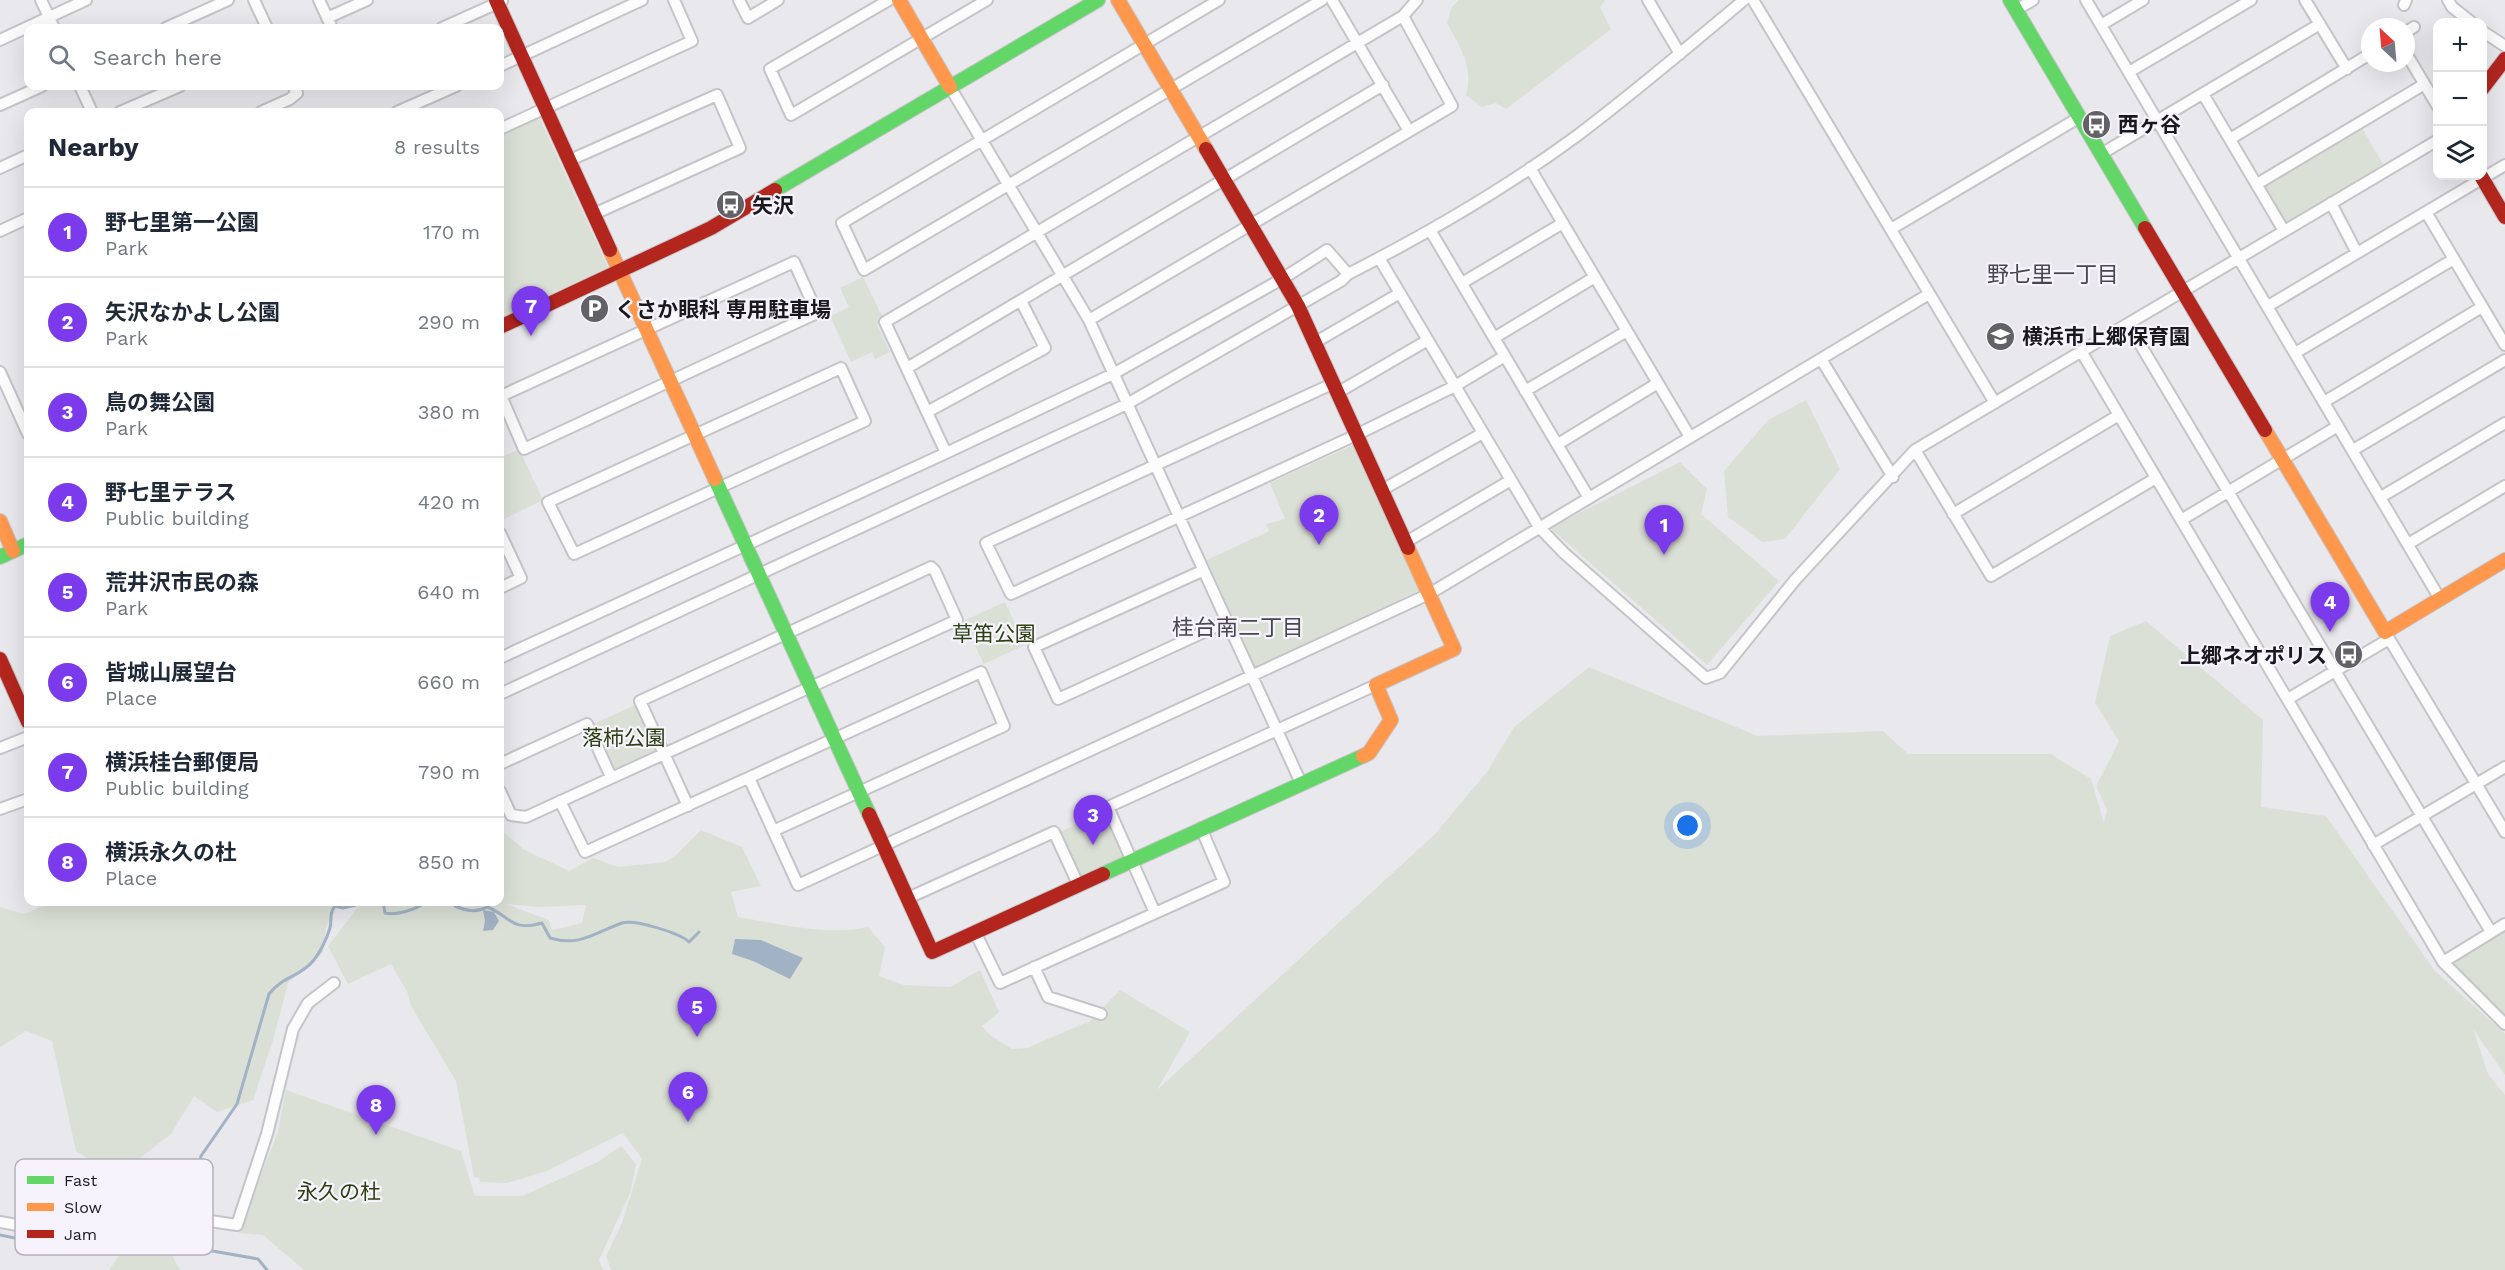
<!DOCTYPE html>
<meta charset="utf-8">
<style>
:root{--surface:#fff;--page:#f2f2f3;--text:#1f2937;--muted:#747a83;--line:#e0e1e3;--accent:#7c3aed}
body{margin:0;font-family:"Work Sans","Noto Sans JP",sans-serif;background:var(--page);color:var(--text)}
.controls{position:absolute;right:18px;top:18px;display:grid;overflow:hidden;border-radius:12px;box-shadow:0 6px 24px #0002}
.controls button{width:54px;height:54px;display:grid;place-items:center;padding:0;border:0;border-bottom:2px solid var(--line);background:var(--surface);color:var(--text);font:30px sans-serif}
.compass{position:absolute;left:2361px;top:18px;width:54px;height:54px;border-radius:50%;background:var(--surface);box-shadow:0 6px 24px #0002;rotate:334deg}
.you{position:absolute;left:1688px;top:826px;width:21px;height:21px;margin:-15px;border:4px solid #fff;border-radius:50%;background:#1a73e8;box-shadow:0 0 0 9px #1a73e833}
.badge{display:grid;place-items:center;width:39px;height:39px;border-radius:50%;background:var(--accent);color:#fff;font-size:20px;font-weight:700}
.pin{position:absolute;translate:-50% -50px;filter:drop-shadow(0 2px 3px #0008)}
.pin::after{content:'';position:absolute;top:32px;width:21px;height:18px;background:inherit;clip-path:polygon(0 0,100% 0,50% 100%)}
.list{margin:0;padding:0;list-style:none}
h2{display:flex;justify-content:space-between;align-items:center;height:78px;margin:0;padding:0 24px;font-size:26px}
h2 small{font-size:20px;font-weight:400;color:var(--muted)}
.list li{display:grid;grid-template-columns:39px 1fr auto;gap:18px;align-items:center;box-sizing:border-box;height:90px;padding:0 24px;border-top:2px solid var(--line)}
.list b{display:block;font-size:22px;white-space:nowrap}
.list p{margin:0;font-size:20px;white-space:nowrap;color:var(--muted)}
.list em{font-size:20px;font-style:normal;color:var(--muted)}
.icon{flex:none;width:33px;height:33px;fill:none;stroke:currentColor;stroke-width:2;stroke-linecap:round;stroke-linejoin:round}
.map{position:relative;flex:none;width:2505px;height:1270px;overflow:hidden}
.search{position:absolute;background:var(--surface);box-shadow:0 6px 24px #0002;left:24px;top:24px;width:480px;height:66px;display:flex;align-items:center;gap:15px;box-sizing:border-box;padding:0 21px;border-radius:12px;color:var(--muted);font-size:22px}
.panel{position:absolute;background:var(--surface);box-shadow:0 6px 24px #0002;left:24px;top:108px;width:480px;height:798px;border-radius:12px}
.map>svg:first-child{display:block}
.green{fill:#dbe0d7;fill-rule:evenodd}
.water{fill:#a2b2c5}
.lines{fill:none;stroke-linecap:round;stroke-linejoin:round}
.stream{stroke:#a2b2c5;stroke-width:3}
.street-casing{stroke:#c5c4c8;stroke-width:14}
.fast-casing{stroke:#c5c4c8;stroke-width:16}
.slow-casing{stroke:#c5c4c8;stroke-width:16}
.jam-casing{stroke:#c5c4c8;stroke-width:16}
.street{stroke:#fcfcfc;stroke-width:10}
.fast{stroke:#63d668;stroke-width:14}
.slow{stroke:#ff974d;stroke-width:14}
.jam{stroke:#b3261e;stroke-width:14}
.labels{text-anchor:middle;dominant-baseline:central;stroke-width:4.5;stroke-linejoin:round;paint-order:stroke}
.poi-label{font-size:21px;font-weight:bold;fill:#19181c;stroke:#f6f3fc;text-anchor:start}
.park-label{font-size:21px;fill:#2b3f10;stroke:#f6f3fc}
.neighbourhood-label{font-size:22px;fill:#48464e;stroke:#f6f3fc}
.key{fill:#f6f3fc;stroke:#b4b1b9;stroke-width:1.5}
.key-label{font-size:16px;fill:#19181c}
</style>
<div class="map">
<svg width="2505" height="1270" viewBox="0 0 2505 1270">
<rect width="100%" height="100%" fill="#e9e8ed"/>
<path class="green" d="M1459 0H1605L1600 7 1611 29 1506 109 1496 103 1482 107 1466 95C1474 67 1460 47 1447 23L1452 7Z
M539 117 608 267 500 318V136Z
M2361 126 2384 166 2285 226 2260 185Z
M863 277 884 320 877 324 890 352 875 359 872 352 851 362 830 316 849 307 840 288Z
M1806 400 1840 469 1785 539 1762 542 1728 517 1724 471 1768 420Z
M1351 446 1355 447 1420 590 1255 667 1207 560 1269 531 1266 524 1285 519 1270 483Z
M519 449 543 500 500 521V458Z
M1680 462 1707 489 1701 514 1779 581 1707 665 1550 528Z
M1005 602 1025 645 984 664 963 621Z
M2146 621 2263 720 2261 807 2326 816 2435 971 2505 1034V1075L2473 1029 2488 1074 2505 1095V1270H611L606 1256 622 1223 642 1159 623 1133 547 1171 507 1183 480 1182 479 1178 474 1177 456 1081 411 1006 407 991 391 964 348 984 328 946 362 902H456L459 908 498 903 495 902H500V829L523 849 569 871 593 858 618 867 665 862 675 856 701 830 742 847 761 886 731 892 738 917C779 924 826 936 868 927L885 947 879 976 904 985 950 987 980 970 999 1012 982 1026 990 1035 1012 1049 1027 1048 1090 1021 1120 990 1190 1032 1157 1090 1435 834 1487 772 1514 727 1589 667 1758 736 1883 731 1908 754H2051L2091 779 2104 823 2107 810 2096 786 2119 741 2095 703 2110 636ZM506 904 538 907 586 905 582 923 552 930 549 920Z
M635 705 656 751 616 770 612 766 593 724Z
M1105 811 1125 858 1081 877 1060 832Z
M53 902H341L326 926 323 953 288 983 274 1037 253 1100 217 1112 194 1096 171 1134 117 1176 76 1151 52 1041 26 1031 0 1047V907L24 914Z
M2505 929V1015L2446 963Z
M286 1090 461 1151 475 1196H522L598 1162 621 1146 636 1164 630 1193 599 1260 603 1270H304L263 1235 239 1233 278 1131Z
M166 1244 180 1270H109L125 1247Z"/>
<path class="water" d="M483 910 494 912 499 921 493 930 483 931 485 921Z
M735 939 761 940 803 958 790 979 753 961 732 954Z"/>
<g class="lines">
<path class="stream" d="M383 902 385 913C396 916 417 909 426 902
M453 902 455 906C467 911 476 913 487 907 511 916 510 932 542 923L550 938C580 947 594 933 622 923 634 919 680 933 689 942L699 932
M191 1214 201 1156 237 1104 269 994C284 975 300 977 313 961 320 953 327 938 330 928 332 920 329 912 335 906L343 908 356 905 358 902
M190 1221 188 1227 200 1244 207 1250 258 1259 267 1270
M0 1235 49 1245 102 1235 119 1224 128 1223 138 1224 151 1234 188 1227"/>
<defs>
<path id="street" d="M41 0 54 28
M254 0 267 28
M319 0 332 28
M739 0 748 18 778 0
M889 0 770 69 791 115 987 0
M1219 0 842 223 864 270 1322 0
M1332 0 1409 131
M1648 0 1680 54
M1753 0 1995 403
M2086 0 2440 599
M2305 0 2347 69
M2448 0 2452 7 2471 22
M2404 5 2406 0
M2016 10 2033 0
M327 18 367 0
M2101 25 2143 0
M166 28 228 0
M442 28 502 1
M2482 31 2505 46
M2406 32 2414 27
M0 40 86 0
M2406 53 2438 107
M500 66 642 0
M2129 72 2251 0
M80 86 92 112
M950 87 1089 320 1301 783
M2203 94 2284 231
M0 105 42 86
M120 112 180 86
M261 112 290 99 297 93 293 86
M397 112 456 86
M500 129 692 41 674 0
M2230 139 2370 54
M2101 154 2320 24
M570 160 717 95 740 148 594 214
M0 168 28 155
M1530 168 1690 437
M2257 184 2423 85
M2331 203 2357 253
M2426 212 2505 345
M1891 229 2080 117
M1430 230 1589 498
M0 231 28 218
M1379 258 1539 527 1564 553 1706 678 1720 673 1795 580 1915 450 2438 140
M794 262 817 313 524 449 501 396Z
M1462 283 1563 223
M2268 306 2505 165
M1089 320 1452 106 1403 16 1417 0
M2128 324 2491 932
M1494 338 1595 277
M1314 343 1400 293
M2081 351 2443 962 2505 1024
M2295 353 2454 259
M1821 359 1893 477
M841 368 865 421 574 554 548 502Z
M907 368 1383 85
M0 372 28 434
M1332 384 986 543 1011 594 1356 435 1455 386 1505 356
M1525 391 1627 331
M1337 393 1428 340
M2324 402 2482 307
M927 412 1045 348 1021 301
M1558 444 1658 383
M1915 450 1991 576 2156 478
M2353 450 2505 360
M946 453 885 322 1403 16
M1382 490 1483 433
M2381 497 2505 423
M1953 514 2119 415
M2181 520 2338 426
M500 533 521 578 500 588
M1406 542 1511 480
M2408 544 2505 486
M1202 571 1034 647 1058 699 1226 622
M2385 632 2505 832
M500 658 946 453 1113 374 1282 279 1327 250 1348 274
M500 694 1127 404 1341 281 1348 274C1427 234 1506 188 1578 135 1635 92 1689 46 1744 0
M2288 699 2389 639
M0 748 28 737
M500 764 587 724 611 777
M749 778 798 885 1429 594 1929 294
M500 791 511 815 526 817 957 620 935 571 931 567 640 701 688 806
M560 801 585 852 981 672 1004 726 773 831
M0 809 28 799
M2373 845 2505 767
M908 898 1054 832 1078 884
M1155 913 1108 807 1376 685
M975 932 1000 983 1224 882 1201 828
M2443 962 2505 924
M1034 967 1048 997 1101 1014
M0 1222 45 1230 77 1227 123 1208 237 1225 267 1134 293 1029 308 1003 334 983"/>
<path id="fast" d="M2010 0 2145 228
M775 190 1098 0
M715 479 869 814
M0 557 28 544
M1103 874 1363 756"/>
<path id="slow" d="M899 0 950 87
M1118 0 1206 149
M610 250 715 479
M2265 430 2385 632 2505 560
M0 521 13 551
M1363 756 1369 753 1391 720 1376 685 1454 649 1408 548"/>
<path id="jam" d="M496 0 610 250
M2482 89 2505 59
M1206 149 1298 306 1408 548
M2481 176 2505 217
M2145 228 2265 430
M500 327 711 228 775 190
M0 659 28 722
M869 814 932 952 1103 874"/>
</defs>
<use href="#street" class="street-casing"/>
<use href="#fast" class="fast-casing"/>
<use href="#slow" class="slow-casing"/>
<use href="#jam" class="jam-casing"/>
<use href="#street" class="street"/>
<use href="#fast" class="fast"/>
<use href="#slow" class="slow"/>
<use href="#jam" class="jam"/>
</g>
<defs>
<symbol id="bus-disc" viewBox="-11 -11 22 22"><circle r="9.5" fill="#626165" stroke="#f6f3fc"/><path d="M-5-6H5V4H4V6H2V4H-2V6H-4V4H-5ZM-3.5-4V0h7V-4ZM-3.5 1.2v1.5H-2V1.2ZM2 1.2v1.5H3.5V1.2Z" fill="#fff"/></symbol>
<symbol id="parking-disc" viewBox="-11 -11 22 22"><circle r="9.5" fill="#626165" stroke="#f6f3fc"/><path d="M-3.5-5.5H1a3.5 3.5 0 0 1 0 7H-1V5.5H-3.5ZM-1-3.4V-.6H.8a1.4 1.4 0 0 0 0-2.8Z" fill="#fff"/></symbol>
<symbol id="school-disc" viewBox="-11 -11 22 22"><circle r="9.5" fill="#626165" stroke="#f6f3fc"/><path d="M0-5L7-2L0 1L-7-2ZM-4 1L0 2.5L4 1V4Q0 6-4 4Z" fill="#fff"/></symbol>
</defs>
<g fill-rule="evenodd">
<use href="#bus-disc" x="2080" y="108" width="33" height="33"/>
<use href="#bus-disc" x="714" y="188" width="33" height="33"/>
<use href="#parking-disc" x="578" y="292" width="33" height="33"/>
<use href="#school-disc" x="1984" y="320" width="33" height="33"/>
<use href="#bus-disc" x="2332" y="638" width="33" height="33"/>
</g>
<g class="labels">
<g class="poi-label">
<text x="2118" y="124">西ヶ谷</text>
<text x="752" y="205">矢沢</text>
<text x="615" y="309">くさか眼科 専用駐車場</text>
<text x="2022" y="336">横浜市上郷保育園</text>
<text x="2327" y="655" text-anchor="end">上郷ネオポリス</text>
</g>
<g class="park-label">
<text x="994" y="633">草笛公園</text>
<text x="624" y="737">落柿公園</text>
<text x="339" y="1191">永久の杜</text>
</g>
<g class="neighbourhood-label">
<text x="2053" y="274">野七里一丁目</text>
<text x="1238" y="627">桂台南二丁目</text>
</g>
</g>
<rect x="15" y="1159" width="198" height="96" rx="9" class="key"/>
<rect x="27" y="1176" width="27" height="8" fill="#63d668"/>
<rect x="27" y="1203" width="27" height="8" fill="#ff974d"/>
<rect x="27" y="1230" width="27" height="8" fill="#b3261e"/>
<g class="key-label">
<text x="64" y="1186">Fast</text>
<text x="64" y="1213">Slow</text>
<text x="64" y="1240">Jam</text>
</g>
</svg>
<div class="controls">
<button>+</button>
<button>−</button>
<button><svg class="icon" aria-label="layers" viewBox="0 0 24 24"><path d="M12 4l9 5-9 5-9-5zM3 14l9 5 9-5"/></svg></button>
</div>
<svg class="compass" viewBox="-18 -18 36 36"><path d="M0-13l5 13h-10z" fill="#e53935"/><path d="M0 13l5-13h-10z" fill="#747a83"/></svg>
<div class="you"></div>
<div class="pin badge" style="left:1664px;top:555px">1</div>
<div class="pin badge" style="left:1319px;top:545px">2</div>
<div class="pin badge" style="left:1093px;top:845px">3</div>
<div class="pin badge" style="left:2330px;top:632px">4</div>
<div class="pin badge" style="left:697px;top:1037px">5</div>
<div class="pin badge" style="left:688px;top:1122px">6</div>
<div class="pin badge" style="left:531px;top:336px">7</div>
<div class="pin badge" style="left:376px;top:1135px">8</div>
<div class="search"><svg class="icon" aria-label="search" viewBox="0 0 24 24"><circle cx="10" cy="10" r="6"/><path d="M15 15l6 6"/></svg>Search here</div>
<section class="panel">
<h2>Nearby<small>8 results</small></h2>
<ul class="list">
<li><span class="badge">1</span><div><b>野七里第一公園</b><p>Park</p></div><em>170 m</em></li>
<li><span class="badge">2</span><div><b>矢沢なかよし公園</b><p>Park</p></div><em>290 m</em></li>
<li><span class="badge">3</span><div><b>鳥の舞公園</b><p>Park</p></div><em>380 m</em></li>
<li><span class="badge">4</span><div><b>野七里テラス</b><p>Public building</p></div><em>420 m</em></li>
<li><span class="badge">5</span><div><b>荒井沢市民の森</b><p>Park</p></div><em>640 m</em></li>
<li><span class="badge">6</span><div><b>皆城山展望台</b><p>Place</p></div><em>660 m</em></li>
<li><span class="badge">7</span><div><b>横浜桂台郵便局</b><p>Public building</p></div><em>790 m</em></li>
<li><span class="badge">8</span><div><b>横浜永久の杜</b><p>Place</p></div><em>850 m</em></li>
</ul>
</section>
</div>
